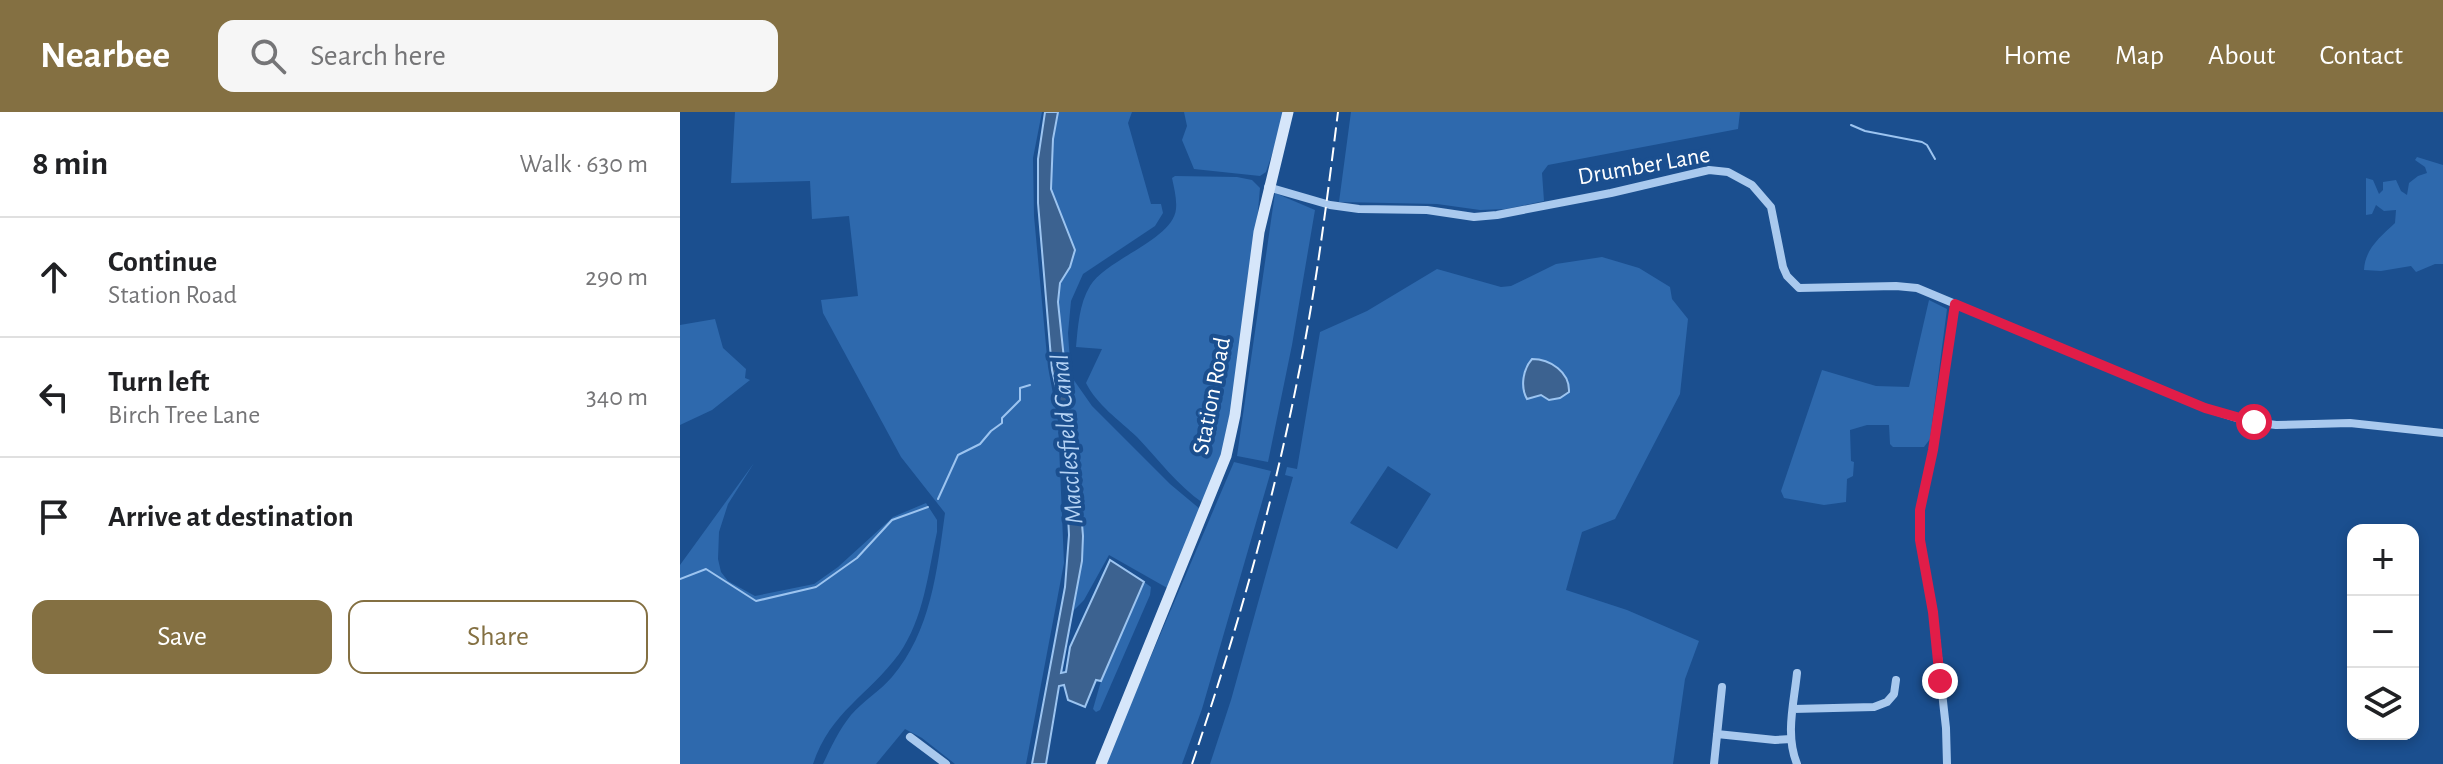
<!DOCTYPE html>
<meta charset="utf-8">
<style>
:root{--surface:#fff;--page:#f6f6f6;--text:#202124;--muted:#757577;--line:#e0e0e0;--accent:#847042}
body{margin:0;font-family:"Alegreya Sans",sans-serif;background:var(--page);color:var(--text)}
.controls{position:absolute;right:24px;bottom:24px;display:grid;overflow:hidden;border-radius:16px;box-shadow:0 4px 12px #0003}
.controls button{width:72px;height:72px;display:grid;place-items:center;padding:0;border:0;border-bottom:2px solid var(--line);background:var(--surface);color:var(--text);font:40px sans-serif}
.stop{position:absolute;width:24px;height:24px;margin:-18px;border:6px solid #e11d48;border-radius:50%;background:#fff}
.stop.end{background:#e11d48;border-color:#fff;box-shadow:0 2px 8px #0008}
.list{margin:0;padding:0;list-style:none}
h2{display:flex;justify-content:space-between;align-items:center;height:104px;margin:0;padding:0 32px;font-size:34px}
h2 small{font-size:26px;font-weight:400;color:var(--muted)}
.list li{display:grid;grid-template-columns:52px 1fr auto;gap:24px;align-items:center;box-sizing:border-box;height:120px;padding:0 32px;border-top:2px solid var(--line)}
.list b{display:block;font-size:30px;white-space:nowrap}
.list p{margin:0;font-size:26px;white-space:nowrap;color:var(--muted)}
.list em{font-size:26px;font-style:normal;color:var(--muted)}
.actions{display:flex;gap:16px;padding:24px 32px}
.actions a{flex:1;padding:18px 0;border:2px solid var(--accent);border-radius:16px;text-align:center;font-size:28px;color:var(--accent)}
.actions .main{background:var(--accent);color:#fff}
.icon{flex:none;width:44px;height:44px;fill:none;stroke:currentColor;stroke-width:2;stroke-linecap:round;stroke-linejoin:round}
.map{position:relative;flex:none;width:1763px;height:652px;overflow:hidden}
header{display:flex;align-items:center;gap:48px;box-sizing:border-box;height:112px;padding:0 40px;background:var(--accent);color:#fff}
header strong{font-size:38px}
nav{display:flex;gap:44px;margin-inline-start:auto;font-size:28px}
.search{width:560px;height:72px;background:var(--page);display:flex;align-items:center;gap:20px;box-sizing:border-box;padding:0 28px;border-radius:16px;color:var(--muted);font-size:30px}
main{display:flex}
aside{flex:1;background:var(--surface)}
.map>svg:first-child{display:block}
.green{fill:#2e69ad;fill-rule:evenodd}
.water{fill:#3c6290;stroke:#9cc4f0;stroke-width:2}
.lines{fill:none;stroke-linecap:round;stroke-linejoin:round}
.stream{stroke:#9cc4f0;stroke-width:2}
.street{stroke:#a9c9ee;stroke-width:8}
.secondary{stroke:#d6e6fa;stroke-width:11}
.rail{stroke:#fff;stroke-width:2;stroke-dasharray:14 6;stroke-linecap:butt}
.route{stroke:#e11d48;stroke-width:10}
.labels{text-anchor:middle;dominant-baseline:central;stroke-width:8;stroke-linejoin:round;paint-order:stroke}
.street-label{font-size:24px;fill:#fff;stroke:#1b4f8f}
.water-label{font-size:26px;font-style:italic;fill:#b5d3f5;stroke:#1b4f8f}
</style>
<header>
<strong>Nearbee</strong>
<div class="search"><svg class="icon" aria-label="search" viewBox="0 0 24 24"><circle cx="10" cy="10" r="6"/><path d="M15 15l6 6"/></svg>Search here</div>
<nav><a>Home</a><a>Map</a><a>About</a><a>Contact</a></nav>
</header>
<main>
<aside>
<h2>8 min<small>Walk · 630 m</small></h2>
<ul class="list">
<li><svg class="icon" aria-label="ahead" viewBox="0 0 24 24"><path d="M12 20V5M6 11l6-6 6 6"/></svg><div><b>Continue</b><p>Station Road</p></div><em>290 m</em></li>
<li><svg class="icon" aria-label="left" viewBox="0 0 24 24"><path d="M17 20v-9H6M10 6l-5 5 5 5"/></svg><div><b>Turn left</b><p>Birch Tree Lane</p></div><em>340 m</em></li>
<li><svg class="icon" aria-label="arrive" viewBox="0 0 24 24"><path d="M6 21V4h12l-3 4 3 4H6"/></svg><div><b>Arrive at destination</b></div></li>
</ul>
<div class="actions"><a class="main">Save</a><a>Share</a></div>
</aside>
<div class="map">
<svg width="1763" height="652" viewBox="0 0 1763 652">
<rect width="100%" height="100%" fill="#1b4f8f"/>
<path class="green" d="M55 0H362L353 46 354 104 368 255 378 309 384 451 346 652H275L242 626 225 617 196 652H143C151 635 159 618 171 603 183 589 200 579 212 565 251 519 257 459 265 401L221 345 143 201 141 188 178 184 169 104 132 107 130 69 51 71Z
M378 0H452L448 11 471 92H481L483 101 475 114 403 162 391 189 388 221 391 264 412 294 490 372 520 397 489 477 429 443 404 488 392 500 402 449 403 423 394 315 386 294 388 285 378 190 380 172 390 155 395 138 371 77 373 27Z
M504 0H606L586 60 580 64 514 57 502 28 507 14Z
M671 0H1060L1058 17 868 53 862 61 864 89 826 97 800 98 757 92 659 90Z
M1737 45 1763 53V152H1755L1736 160 1731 154 1701 159 1684 158C1685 137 1700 125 1715 111L1716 98 1704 99 1696 93 1692 102 1686 103V66L1693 68 1699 82 1703 78V70L1716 68 1721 79 1727 83 1729 71 1738 64 1747 61 1745 55 1735 48Z
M495 64 557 65 572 68 580 76 574 144 553 296 542 343 523 391C497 373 479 348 457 325 439 308 417 293 406 271L422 237 396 235C398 215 399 192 410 174 426 147 493 128 496 97 497 87 494 76 492 66Z
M595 81 635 98 612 233 588 350 557 344Z
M922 145 959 156 990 175 992 187 1008 207 1000 282 935 407 902 420 886 478 947 498 1019 529 1005 567 993 652H530L551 588 613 365 605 363 607 355 617 357 640 220 687 199 757 157 821 175 831 174 876 152ZM708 354 751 382 717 437 670 411Z
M1249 188 1267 197 1250 327 1244 335H1213L1210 332 1209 313H1187L1170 318 1171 349 1174 350 1173 364 1167 367 1166 390 1144 393 1104 386 1101 379 1142 258 1196 274 1229 275Z
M35 207 43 236 66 257 65 266 70 268 32 298 0 313V213Z
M554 350 591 359 522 597 502 652H425Z
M74 351 48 392 39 420 38 447 41 460 48 469 75 484 134 472 158 455 213 405 246 391 257 408V420C248 461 244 506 219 542 188 584 151 599 133 652H0V453Z
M464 470 471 475 470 483 420 598 416 600 413 597 421 569Z"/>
<path class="water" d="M365 0H378L373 27 371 77 395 138 390 155 380 171 378 190 388 285 386 294 394 315 403 424 402 449 381 561 386 560 390 535 430 448 464 470 421 569 416 568 405 595 388 588 384 573 379 574 366 652H352L385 475 389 423 383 305 372 258 358 91V47Z
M852 247C870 247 890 260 889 280L880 286 869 288 861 283 847 287C840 275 843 257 852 247Z"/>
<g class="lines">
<path class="stream" d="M1171 13 1185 19 1242 30 1247 33 1255 47
M258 387 278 343 300 332 311 319 322 311V306L340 288V276L350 273
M0 467 26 457 76 489 136 475 177 446 212 408 248 395"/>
<path class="street" d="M588 75 650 93 679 97 747 98 794 105 817 103 931 81 1029 58 1048 60 1072 73 1091 95 1103 155 1107 164 1119 176 1216 174 1237 176 1525 296 1566 309 1596 313 1670 311 1763 321
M1113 597 1194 595 1207 590 1214 582 1216 568
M1037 622 1095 628 1111 627
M230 625 266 652
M1034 652 1042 575
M1117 652C1105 623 1114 591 1117 561
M1267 652 1266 616 1253 500 1240 428V398L1253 338 1275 192"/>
<path class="secondary" d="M421 652 546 344 555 303 579 120 608 0"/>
<path class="rail" d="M512 652C555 525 592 396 618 265 636 178 647 88 658 0"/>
</g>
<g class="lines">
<path class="route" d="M1260 569 1253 500 1240 428V398L1253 338 1275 192 1525 296 1574 310"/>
</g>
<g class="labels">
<g class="street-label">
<text transform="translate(964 54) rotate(-10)">Drumber Lane</text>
<text transform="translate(532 284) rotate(-79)">Station Road</text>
</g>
<g class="water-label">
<text transform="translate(387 327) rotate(-95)">Macclesfield Canal</text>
</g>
</g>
</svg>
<div class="controls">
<button>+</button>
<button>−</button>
<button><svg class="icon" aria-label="layers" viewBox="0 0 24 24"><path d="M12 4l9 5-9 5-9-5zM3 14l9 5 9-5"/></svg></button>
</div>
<div class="stop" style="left:1574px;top:310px"></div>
<div class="stop end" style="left:1260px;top:569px"></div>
</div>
</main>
